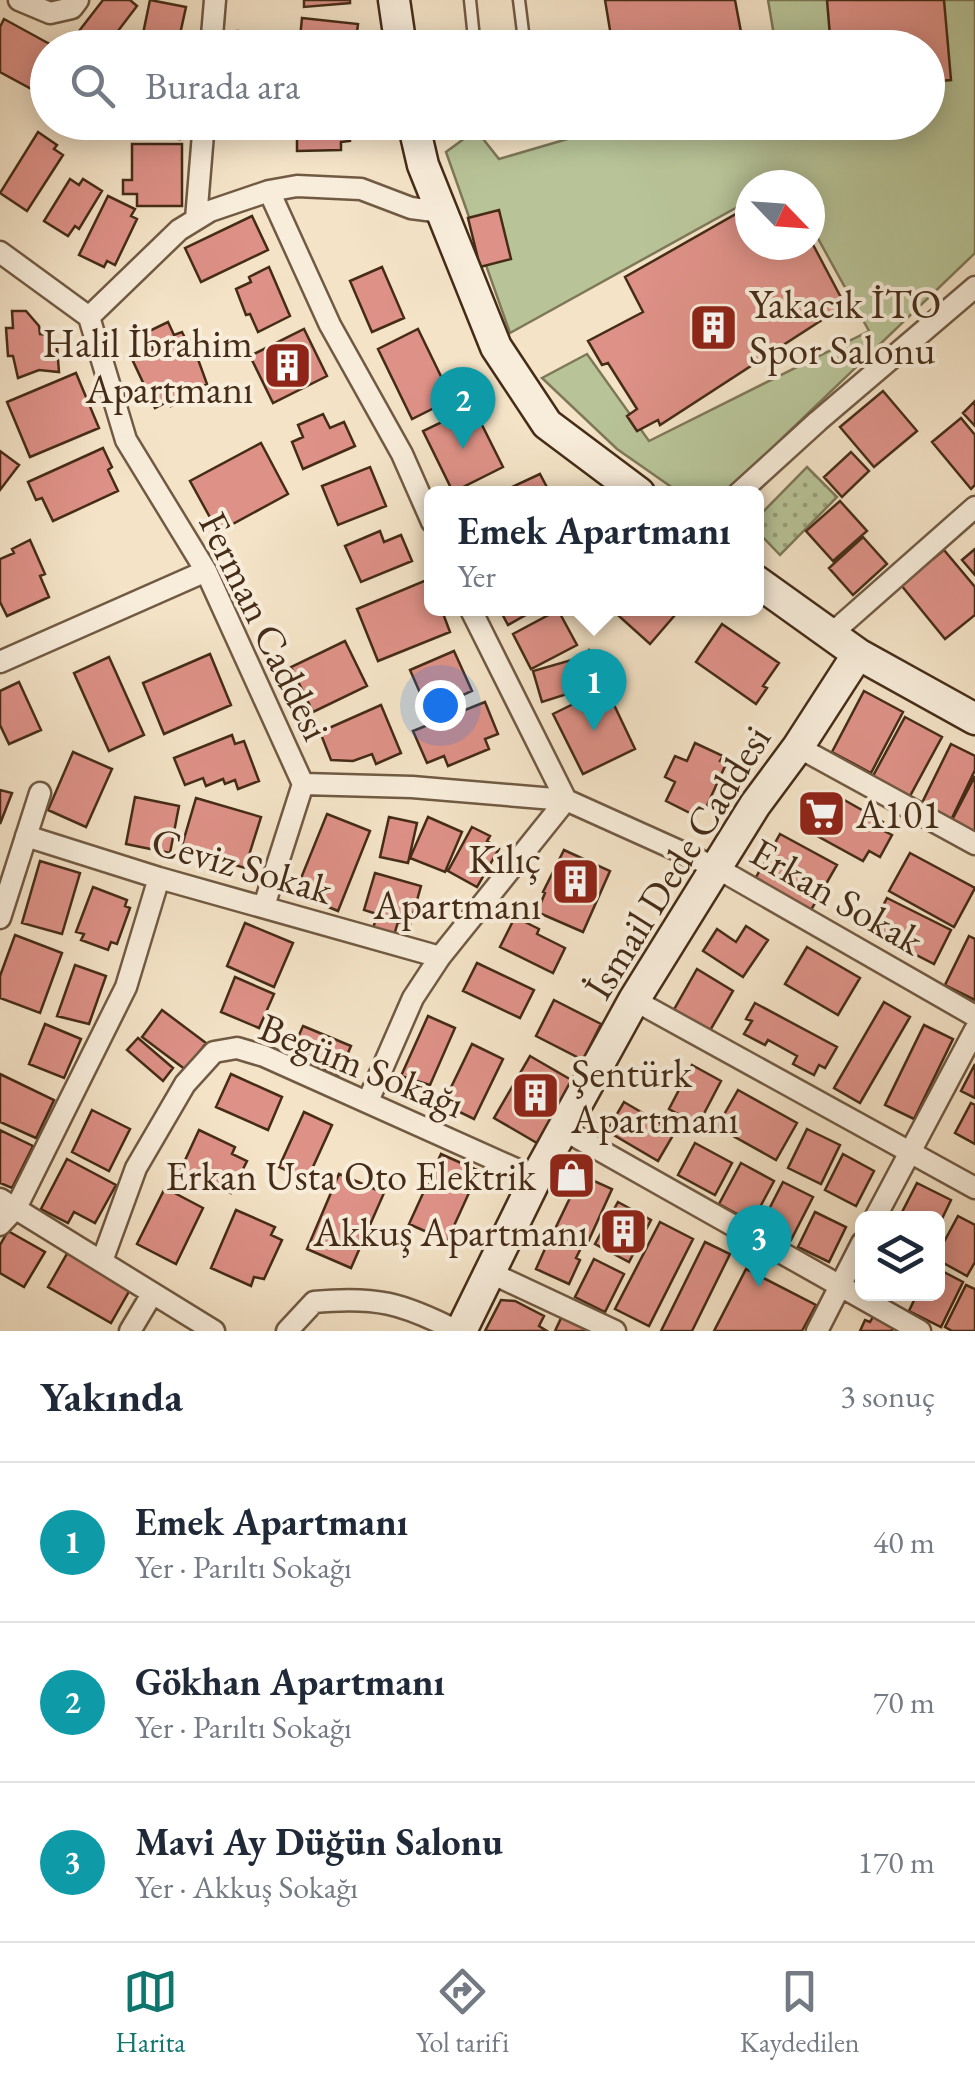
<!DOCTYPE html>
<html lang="tr">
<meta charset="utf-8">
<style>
:root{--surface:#fff;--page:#f6f6f7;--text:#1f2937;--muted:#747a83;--line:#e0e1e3;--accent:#0f766e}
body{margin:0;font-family:"EB Garamond",serif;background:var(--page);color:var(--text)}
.controls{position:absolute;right:30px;bottom:30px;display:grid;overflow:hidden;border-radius:15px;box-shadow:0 5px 25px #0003}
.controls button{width:90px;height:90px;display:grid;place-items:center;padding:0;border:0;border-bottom:2px solid var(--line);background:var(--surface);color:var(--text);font:50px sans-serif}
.compass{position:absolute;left:735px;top:170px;width:90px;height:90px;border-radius:50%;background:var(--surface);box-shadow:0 5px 25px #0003;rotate:115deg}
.you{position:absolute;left:440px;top:705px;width:35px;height:35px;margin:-25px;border:8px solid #fff;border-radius:50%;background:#1a73e8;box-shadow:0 0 0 15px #1a73e833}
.badge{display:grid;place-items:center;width:65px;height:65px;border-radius:50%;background:var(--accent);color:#fff;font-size:32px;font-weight:700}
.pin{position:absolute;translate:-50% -82px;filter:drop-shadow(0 2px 5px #0008)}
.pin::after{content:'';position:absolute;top:52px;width:35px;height:30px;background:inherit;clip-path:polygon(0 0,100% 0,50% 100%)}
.popup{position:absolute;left:424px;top:486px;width:340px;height:130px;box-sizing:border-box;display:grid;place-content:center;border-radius:15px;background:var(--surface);filter:drop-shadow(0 2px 8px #0005);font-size:32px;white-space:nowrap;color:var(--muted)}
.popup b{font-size:38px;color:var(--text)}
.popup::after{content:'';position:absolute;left:50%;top:100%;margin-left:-20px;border:20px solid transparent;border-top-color:var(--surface)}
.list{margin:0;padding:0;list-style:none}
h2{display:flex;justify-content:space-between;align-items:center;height:130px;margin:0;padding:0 40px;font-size:42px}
h2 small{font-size:32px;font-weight:400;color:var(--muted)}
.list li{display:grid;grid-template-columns:65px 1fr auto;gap:30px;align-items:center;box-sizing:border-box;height:160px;padding:0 40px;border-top:2px solid var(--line)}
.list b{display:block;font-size:38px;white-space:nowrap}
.list p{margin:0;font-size:32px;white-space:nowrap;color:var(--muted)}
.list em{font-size:32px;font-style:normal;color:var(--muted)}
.icon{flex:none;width:55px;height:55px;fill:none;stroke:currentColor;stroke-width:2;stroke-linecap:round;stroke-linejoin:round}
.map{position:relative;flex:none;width:975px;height:1331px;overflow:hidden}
.search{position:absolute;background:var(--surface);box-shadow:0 5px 25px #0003;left:30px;right:30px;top:30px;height:110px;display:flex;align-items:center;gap:25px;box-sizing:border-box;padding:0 35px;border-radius:55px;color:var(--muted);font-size:38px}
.sheet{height:610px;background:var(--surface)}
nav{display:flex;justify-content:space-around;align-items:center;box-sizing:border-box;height:140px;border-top:2px solid var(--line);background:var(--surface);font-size:28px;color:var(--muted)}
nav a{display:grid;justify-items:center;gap:5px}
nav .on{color:var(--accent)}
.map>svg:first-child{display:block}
.grass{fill:#b8c498;stroke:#7e7858;stroke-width:2.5}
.park{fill:url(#park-dots);stroke:#7e7858;stroke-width:2.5}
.building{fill:#de9187;stroke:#452c17;stroke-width:2.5}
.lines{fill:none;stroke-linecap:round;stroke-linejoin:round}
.lane-casing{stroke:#715a43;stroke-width:15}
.street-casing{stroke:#715a43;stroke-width:25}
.secondary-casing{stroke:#452c17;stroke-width:35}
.lane{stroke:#f8eddb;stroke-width:10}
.street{stroke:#f8eddb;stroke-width:20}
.secondary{stroke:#f8eddb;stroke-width:30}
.labels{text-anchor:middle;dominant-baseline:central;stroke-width:8;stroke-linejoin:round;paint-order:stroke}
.poi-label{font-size:40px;fill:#452c17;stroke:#f8eddb;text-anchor:end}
.street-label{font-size:40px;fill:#452c17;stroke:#f8eddb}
</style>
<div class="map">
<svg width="975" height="1331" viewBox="0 0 975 1331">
<defs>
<pattern id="park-dots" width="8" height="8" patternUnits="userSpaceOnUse" patternTransform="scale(2.5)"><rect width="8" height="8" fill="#b8c498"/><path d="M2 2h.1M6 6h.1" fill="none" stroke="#979f7b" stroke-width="1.8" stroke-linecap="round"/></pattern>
</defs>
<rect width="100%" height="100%" fill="#f4e3c7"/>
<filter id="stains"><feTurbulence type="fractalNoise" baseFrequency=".002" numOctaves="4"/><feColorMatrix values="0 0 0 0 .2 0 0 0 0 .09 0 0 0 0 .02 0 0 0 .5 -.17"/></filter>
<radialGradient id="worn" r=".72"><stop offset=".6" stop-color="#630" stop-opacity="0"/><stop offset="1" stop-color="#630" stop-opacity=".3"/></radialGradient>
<path class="grass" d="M768 0H975V253L725 493H680L617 449 542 378 587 354 649 441 869 331 810 224V185H788L785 180 777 185H750V200L510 333 446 152 476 130 499 159 622 123 928 122V48L776 47Z"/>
<path class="park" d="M807 467 837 497 780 555 757 531V518Z"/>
<path class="building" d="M103 0H130L137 6 105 48H99L79 31Z
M150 0 186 7 177 48H140Z
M304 0H350V3L304 7Z
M605 0H735L744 48H613Z
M827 0H944L951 80 928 82V48H831Z
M302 18 358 24 355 48H299Z
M4 19 57 48H48V98L0 72V27Z
M237 31 282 34 281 48H236Z
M107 122H182L180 139 106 131Z
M308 122H350V141L341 142V150L297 151V124Z
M38 132 57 145 54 149 63 155 27 211 0 193Z
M132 144H182V206H137V194H123V180H132Z
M70 179 79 185 83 179 102 191 79 229 75 226 68 236 44 221Z
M108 196 135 209 131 216 137 219 115 265 107 261 104 267 79 255Z
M750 206V245H810V239L845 305 660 425 658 420 637 431 627 416 637 409 608 363 602 365 588 341 643 312 625 277Z
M499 210 511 259 480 267 468 218Z
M252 216 268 250 201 282 185 248Z
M269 267 290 316 258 332 250 314 246 315 236 289 251 282 249 277Z
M382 267 404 318 372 332 350 281Z
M12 311H26L39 326 40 334 49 335V346L57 347 59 372 39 370 18 378 13 356H8L6 328H13Z
M168 322 174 335 182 332 187 342 191 340 207 384 201 386 203 391 171 406 169 401 155 408 132 359 153 349 145 333Z
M304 329 327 376 273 403 250 356Z
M418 329 452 399 412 419 378 349Z
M76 373 99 428 30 457 7 402Z
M883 391 917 431 874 467 840 427Z
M975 401V426L963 413Z
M473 407 503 467 453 492 423 431Z
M323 414 330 428 344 422 355 446 303 469 292 442 303 437 298 425Z
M961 418 975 435V485L971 489 932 442Z
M261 443 288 494 218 532 190 481Z
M103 448 112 467 108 470 118 491 53 521 42 498 36 500 28 482Z
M0 451 19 465 0 490Z
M851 452 869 471 842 497 824 477Z
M370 467 386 506 338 525 322 486Z
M540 474 550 493H499Z
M840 501 867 531 833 561 806 531Z
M380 531 384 542 401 535 412 561 361 582 345 546Z
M863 537 887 564 853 595 829 568Z
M30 540 45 574 40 576 49 597 7 616 0 602V559L14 553 12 549Z
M975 549V575L962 560Z
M944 550 975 587V615L945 639 901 585Z
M429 579 432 608H441L450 632 378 661 357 609Z
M499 608H538L508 625Z
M610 608H681L650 644Z
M558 610 577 645 531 669 513 634Z
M722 624 779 663 763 686 767 688 756 704 696 662Z
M345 641 367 686 313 712 291 667Z
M589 650 617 675 604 689 577 664Z
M454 651 472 691 428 711 410 670Z
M210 654 231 705 164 734 143 683Z
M109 657 144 735 109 751 74 673Z
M575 659 583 689 542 702 533 671Z
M19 682 41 730 9 744 0 725V691Z
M606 688 635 749 583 774 553 714Z
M864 691 903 712 871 773 832 752Z
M485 702 498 734 485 739 489 749 448 766 444 756 427 763 413 731Z
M381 705 401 753 376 764 372 754 353 761 331 760 320 732Z
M905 717 942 737 910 796 873 776Z
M232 735 235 744 244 741 259 781 238 789 235 780 225 784 223 779 206 786 203 778 185 785 174 758Z
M695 743 723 756 720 761 726 764 704 812 699 809 696 816 666 801 675 782 665 777 675 756 687 761Z
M951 744 975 756V770L951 820 921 805Z
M73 752 112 769 86 827 48 810Z
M975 776V834L951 822Z
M0 790 12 793 0 824Z
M832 793 883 822 880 829 892 835 880 857 869 851 863 861 810 832Z
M135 797 179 806 170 853 126 844Z
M196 798 261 817 245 868 181 849Z
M327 814 370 831 338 911 295 893Z
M389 817 417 823 408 863 380 857Z
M428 817 462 832 445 872 410 858Z
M472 827 490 836 487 841 499 849 477 887 448 871Z
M780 834 837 865 811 910 755 879Z
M564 850 610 871 583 932 537 912 545 893 543 892Z
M910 853 975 888 954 927 889 891Z
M40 861 80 873 62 934 22 923Z
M375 873 421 886 410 925 398 922 394 935 373 929 377 914 364 910Z
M93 887 127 900 125 906 130 908 117 944 111 942 108 950 81 940 84 934 76 932Z
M887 898 951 930 934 964 870 931Z
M515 917 539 929 537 934 565 948 553 973 500 947Z
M245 923 293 943 274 987 227 966Z
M746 926 768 940 743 977 703 951 717 929 736 942Z
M15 935 62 953 40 1013 0 998V976Z
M969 936 975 939V1000L945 985Z
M807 947 860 978 838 1015 785 984Z
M477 963 534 990 520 1018 463 991Z
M75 965 106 976 89 1024 57 1016Z
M697 969 733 991 708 1034 672 1013Z
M235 977 274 994 259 1028 221 1012Z
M554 1000 601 1024 583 1060 536 1036Z
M884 1002 910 1017 860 1103 834 1088Z
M755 1003 837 1047 825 1068 819 1065 814 1075 793 1064 797 1056 768 1040 765 1045 744 1034 752 1021 746 1019Z
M162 1010 206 1043 186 1070 142 1037Z
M428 1016 455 1028 430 1085 401 1076Z
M45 1024 81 1039 64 1078 29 1064Z
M924 1025 953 1039 914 1119 885 1105Z
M303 1026 351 1046 338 1076 290 1055Z
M138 1038 173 1068 163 1081 127 1050Z
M472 1044 503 1059 474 1119 443 1104Z
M530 1056 573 1081 537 1143 494 1118Z
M975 1064V1098L961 1091Z
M692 1065 721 1081 698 1125 669 1109Z
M0 1074 54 1100 36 1138 0 1122Z
M231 1074 282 1097 268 1130 216 1107Z
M738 1090 797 1123 776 1160 717 1127Z
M624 1102 675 1132 658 1161 607 1131Z
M971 1103 975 1105V1144L955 1133Z
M92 1110 130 1129 109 1171 72 1152Z
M304 1112 332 1125 307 1180 279 1167Z
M807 1129 840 1145 821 1184 788 1168Z
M0 1130 33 1146 12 1188 0 1183Z
M199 1130 235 1147 232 1154 247 1161 231 1193 181 1169Z
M695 1143 732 1163 715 1195 678 1175Z
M441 1154 479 1171 447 1241 409 1224Z
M843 1154 874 1171 856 1206 825 1190Z
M67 1159 116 1185 95 1223 74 1212 68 1223 41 1209Z
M741 1163 774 1181 752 1222 719 1204Z
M339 1174 384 1193 351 1268 307 1249Z
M581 1175 612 1189 588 1242 556 1227Z
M783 1182 813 1197 791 1240 761 1225Z
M917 1183 951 1200 938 1227V1218H899Z
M165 1188 203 1208 176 1264 137 1244Z
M618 1202 651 1220 629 1262 595 1244Z
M236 1210 275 1227 271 1235 282 1240 264 1279 254 1277 251 1286 211 1268Z
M815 1212 846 1227 829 1262 798 1247Z
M958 1216 975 1225V1262L967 1276 938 1260V1253Z
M660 1222 693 1239 649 1326 615 1309Z
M8 1231 45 1252 24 1287 0 1273V1245Z
M552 1233 582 1246 576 1258 580 1260 569 1284 536 1269Z
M705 1242 730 1254 692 1331H661Z
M68 1252 131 1288 111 1323 48 1287Z
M594 1259 624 1274 605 1312 575 1297Z
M746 1269 816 1305 802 1331H714Z
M938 1269 963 1282 941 1327 909 1311 917 1294H938Z
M966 1285 975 1289V1331H952L945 1327Z
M501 1300 515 1301 544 1316 539 1326 547 1331H485Z
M563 1314 600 1331H555Z
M874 1315 893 1326 892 1331H860L865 1320 870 1322Z"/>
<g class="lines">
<defs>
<path id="lane" d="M470 0 475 48
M519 0 525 48"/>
<path id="street" d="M19 0 50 13 72 8 78 0
M211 48 215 0
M269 191 330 325 402 454 432 522
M196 219 204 122
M0 252 89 317 126 440 206 571 303 784 412 787 566 800 717 868 975 1016
M89 317 179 230 210 211 269 191 297 186 361 189 411 208 442 212
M739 493 818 421 975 287
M830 635 975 507
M0 662 206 571
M798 747 975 844
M26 836 159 878 440 957
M264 906 303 784
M0 918 40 793
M634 1000 975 1188
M368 1101 413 998 440 957 566 800 470 608
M564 1130 920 1331
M0 1199 214 1331
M875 1218 975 1030
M0 1225 16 1208 126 987 159 878
M102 1261 136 1168 185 1084 214 1052 237 1048 264 1056 536 1178
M491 1273 615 1331
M130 1331 152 1294
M287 1331 314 1302C376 1296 402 1303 457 1331
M817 1331 862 1243"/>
<path id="secondary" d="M394 0 401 48
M413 122 423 165 496 347 547 424 639 493
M756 581 858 654 975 719
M461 1331 536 1178 634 1000 755 805 798 747 858 654"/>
</defs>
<use href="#lane" class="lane-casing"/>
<use href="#street" class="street-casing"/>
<use href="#secondary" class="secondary-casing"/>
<use href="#lane" class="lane"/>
<use href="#street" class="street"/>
<use href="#secondary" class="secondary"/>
</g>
<defs>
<symbol id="building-square" viewBox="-11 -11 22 22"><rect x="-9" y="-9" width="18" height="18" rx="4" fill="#8f2418" stroke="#f8eddb"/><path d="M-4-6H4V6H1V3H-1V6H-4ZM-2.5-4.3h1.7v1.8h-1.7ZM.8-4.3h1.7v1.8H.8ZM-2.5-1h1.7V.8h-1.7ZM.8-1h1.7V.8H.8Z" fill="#fff"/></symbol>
<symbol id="supermarket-square" viewBox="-11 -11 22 22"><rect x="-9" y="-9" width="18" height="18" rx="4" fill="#8f2418" stroke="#f8eddb"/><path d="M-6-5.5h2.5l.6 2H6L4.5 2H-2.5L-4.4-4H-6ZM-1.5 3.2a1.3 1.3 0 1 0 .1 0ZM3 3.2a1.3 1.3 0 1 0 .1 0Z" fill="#fff"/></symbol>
<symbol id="shop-square" viewBox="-11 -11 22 22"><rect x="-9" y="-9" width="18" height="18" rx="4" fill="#8f2418" stroke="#f8eddb"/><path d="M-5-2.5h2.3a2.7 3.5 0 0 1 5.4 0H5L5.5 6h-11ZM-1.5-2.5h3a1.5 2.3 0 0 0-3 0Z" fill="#fff"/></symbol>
</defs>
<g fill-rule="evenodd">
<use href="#building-square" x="686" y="300" width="55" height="55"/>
<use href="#building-square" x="260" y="338" width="55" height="55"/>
<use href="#supermarket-square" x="794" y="786" width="55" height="55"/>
<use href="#building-square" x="548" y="854" width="55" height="55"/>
<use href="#building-square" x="508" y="1068" width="55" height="55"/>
<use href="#shop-square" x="544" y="1148" width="55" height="55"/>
<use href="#building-square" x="596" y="1204" width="55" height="55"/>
</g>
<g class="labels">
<g class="poi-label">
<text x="749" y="304" text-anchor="start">Yakacık İTO<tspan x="749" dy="46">Spor Salonu</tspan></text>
<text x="253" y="343">Halil İbrahim<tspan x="253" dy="46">Apartmanı</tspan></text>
<text x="856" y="814" text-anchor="start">A101</text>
<text x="541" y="859">Kılıç<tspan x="541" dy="46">Apartmanı</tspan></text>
<text x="571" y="1073" text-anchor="start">Şentürk<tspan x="571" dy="46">Apartmanı</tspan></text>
<text x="536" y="1176">Erkan Usta Oto Elektrik</text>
<text x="588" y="1232">Akkuş Apartmanı</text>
</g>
<g class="street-label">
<text transform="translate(265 626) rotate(64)">Ferman Caddesi</text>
<text transform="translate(677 862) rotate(-58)">İsmail Dede Caddesi</text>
<text transform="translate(242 865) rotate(16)">Ceviz Sokak</text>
<text transform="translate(837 896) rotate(30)">Erkan Sokak</text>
<text transform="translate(362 1065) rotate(22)">Begüm Sokağı</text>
</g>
</g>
<rect width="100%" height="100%" filter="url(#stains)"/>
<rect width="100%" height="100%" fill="url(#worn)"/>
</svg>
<div class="controls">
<button><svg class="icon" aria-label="layers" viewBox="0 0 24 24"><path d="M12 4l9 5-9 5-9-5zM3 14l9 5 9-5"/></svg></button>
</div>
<svg class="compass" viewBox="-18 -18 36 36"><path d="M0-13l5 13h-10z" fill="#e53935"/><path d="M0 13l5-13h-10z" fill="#747a83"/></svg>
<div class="you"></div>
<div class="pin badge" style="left:594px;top:731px;background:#0f9aa8">1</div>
<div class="popup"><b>Emek Apartmanı</b>Yer</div>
<div class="pin badge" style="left:463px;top:449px;background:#0f9aa8">2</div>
<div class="pin badge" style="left:759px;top:1287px;background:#0f9aa8">3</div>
<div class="search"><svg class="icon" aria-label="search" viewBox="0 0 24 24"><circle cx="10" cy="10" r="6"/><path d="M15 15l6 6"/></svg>Burada ara</div>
</div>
<section class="sheet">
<h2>Yakında<small>3 sonuç</small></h2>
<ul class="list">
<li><span class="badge" style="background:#0f9aa8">1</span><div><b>Emek Apartmanı</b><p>Yer · Parıltı Sokağı</p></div><em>40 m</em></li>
<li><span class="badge" style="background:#0f9aa8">2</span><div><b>Gökhan Apartmanı</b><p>Yer · Parıltı Sokağı</p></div><em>70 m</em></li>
<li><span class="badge" style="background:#0f9aa8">3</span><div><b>Mavi Ay Düğün Salonu</b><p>Yer · Akkuş Sokağı</p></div><em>170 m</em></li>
</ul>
</section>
<nav>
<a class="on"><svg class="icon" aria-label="map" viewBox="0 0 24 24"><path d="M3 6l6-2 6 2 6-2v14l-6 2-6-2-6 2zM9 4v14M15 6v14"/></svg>Harita</a>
<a><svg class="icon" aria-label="directions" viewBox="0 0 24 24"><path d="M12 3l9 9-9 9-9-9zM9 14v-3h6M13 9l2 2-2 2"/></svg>Yol tarifi</a>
<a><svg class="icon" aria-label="saved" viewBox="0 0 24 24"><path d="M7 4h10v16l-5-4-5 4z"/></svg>Kaydedilen</a>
</nav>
